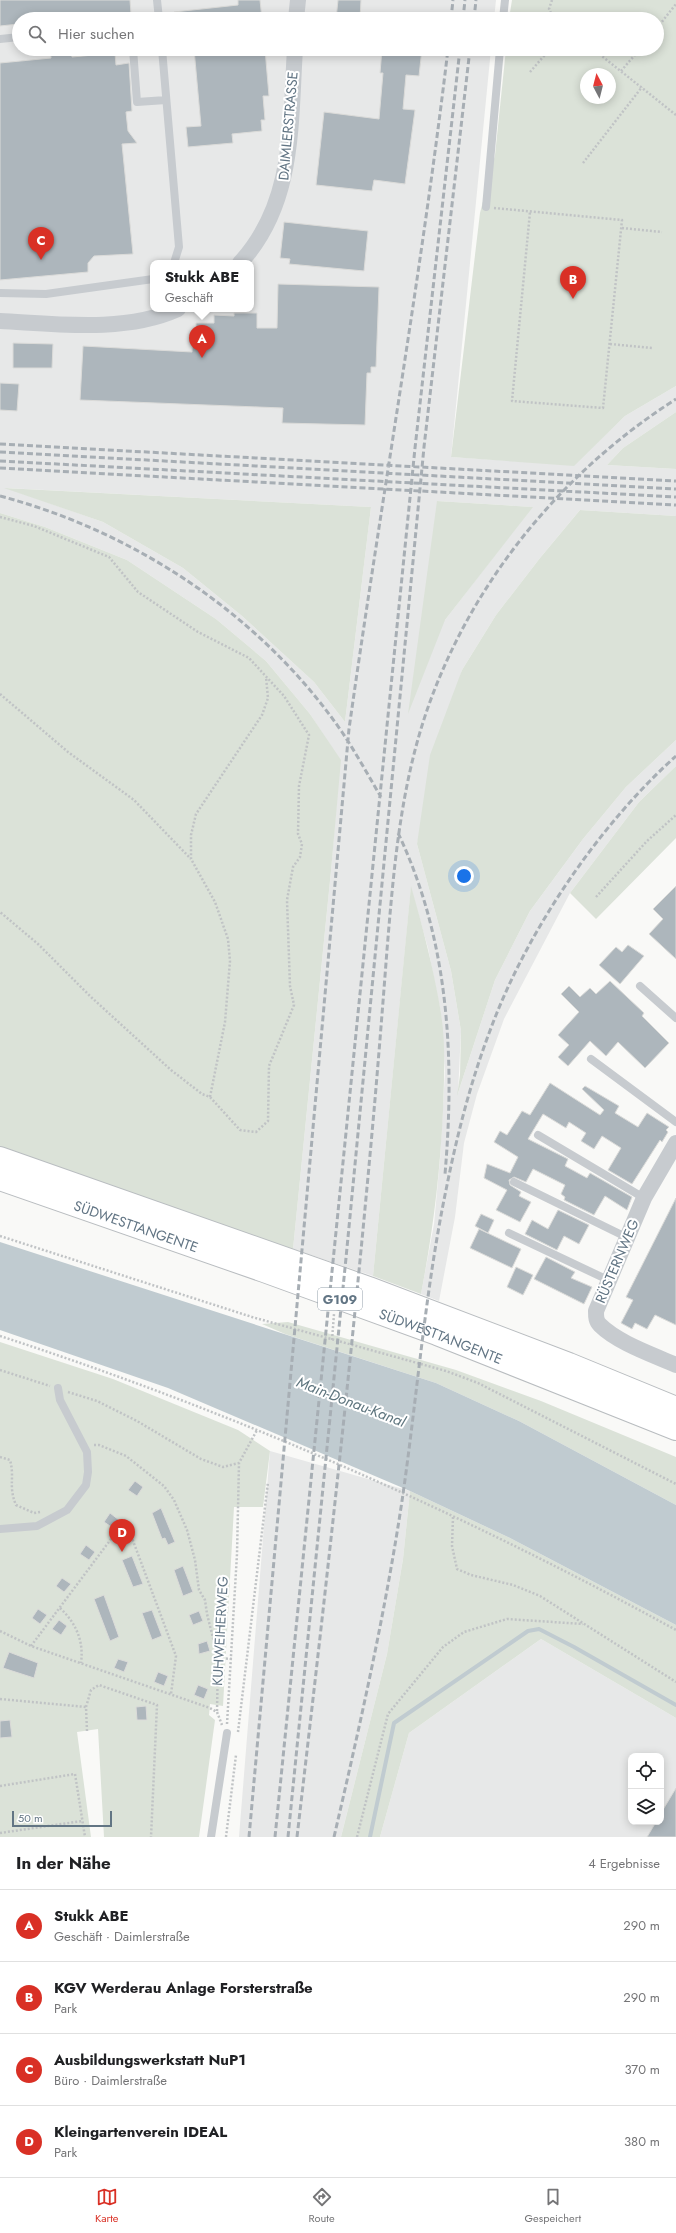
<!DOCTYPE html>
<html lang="de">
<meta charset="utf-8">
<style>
:root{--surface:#fff;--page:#f6f6f6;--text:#202124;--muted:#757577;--line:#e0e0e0;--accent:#d93025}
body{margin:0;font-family:Jost,sans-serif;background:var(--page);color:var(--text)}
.controls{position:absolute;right:12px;bottom:12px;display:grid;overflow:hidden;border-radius:8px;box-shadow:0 2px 10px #0003}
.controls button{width:36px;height:36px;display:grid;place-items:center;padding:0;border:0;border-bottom:1px solid var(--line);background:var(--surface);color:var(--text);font:20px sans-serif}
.compass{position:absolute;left:580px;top:68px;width:36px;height:36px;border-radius:50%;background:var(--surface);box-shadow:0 2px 10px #0003;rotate:353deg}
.scale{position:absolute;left:12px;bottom:10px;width:100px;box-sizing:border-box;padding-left:4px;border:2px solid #627584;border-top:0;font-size:11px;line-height:14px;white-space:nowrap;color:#627584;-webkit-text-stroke:3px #fff;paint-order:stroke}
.you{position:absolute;left:464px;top:876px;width:14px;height:14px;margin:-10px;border:3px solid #fff;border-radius:50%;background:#1a73e8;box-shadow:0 0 0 6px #1a73e833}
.badge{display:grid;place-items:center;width:26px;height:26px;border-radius:50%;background:var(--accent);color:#fff;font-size:13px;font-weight:700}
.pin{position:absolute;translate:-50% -33px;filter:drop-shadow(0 1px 2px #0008)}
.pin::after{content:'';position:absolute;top:21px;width:14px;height:12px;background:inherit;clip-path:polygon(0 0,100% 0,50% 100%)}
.popup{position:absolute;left:150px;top:260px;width:104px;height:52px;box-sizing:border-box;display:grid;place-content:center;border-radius:8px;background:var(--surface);filter:drop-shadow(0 1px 3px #0005);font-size:13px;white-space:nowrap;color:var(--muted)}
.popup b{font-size:15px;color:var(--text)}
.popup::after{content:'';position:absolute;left:50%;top:100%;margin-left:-8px;border:8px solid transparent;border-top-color:var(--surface)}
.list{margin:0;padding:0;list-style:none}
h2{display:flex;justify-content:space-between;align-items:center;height:52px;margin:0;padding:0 16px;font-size:17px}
h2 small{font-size:13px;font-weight:400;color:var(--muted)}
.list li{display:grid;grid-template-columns:26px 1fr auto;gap:12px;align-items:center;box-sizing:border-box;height:72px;padding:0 16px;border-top:1px solid var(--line)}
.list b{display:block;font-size:15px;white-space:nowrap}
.list p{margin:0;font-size:13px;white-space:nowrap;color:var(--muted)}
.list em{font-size:13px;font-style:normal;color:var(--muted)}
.icon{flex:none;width:22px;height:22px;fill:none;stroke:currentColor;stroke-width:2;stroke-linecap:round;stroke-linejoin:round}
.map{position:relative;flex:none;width:676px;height:1837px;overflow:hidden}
.search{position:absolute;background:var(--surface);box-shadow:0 2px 10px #0003;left:12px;right:12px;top:12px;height:44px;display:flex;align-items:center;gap:10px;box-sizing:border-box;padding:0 14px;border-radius:22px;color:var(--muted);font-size:15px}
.sheet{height:340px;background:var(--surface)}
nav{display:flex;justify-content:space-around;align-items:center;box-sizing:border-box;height:56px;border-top:1px solid var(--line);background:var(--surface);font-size:11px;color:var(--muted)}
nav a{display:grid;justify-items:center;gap:2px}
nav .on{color:var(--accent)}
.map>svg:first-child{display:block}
.built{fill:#e7e8e8;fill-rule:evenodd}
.green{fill:#dbe2d8;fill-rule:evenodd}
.water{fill:#c0cbd0}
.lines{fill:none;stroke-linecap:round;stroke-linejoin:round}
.stream{stroke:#c0cbd0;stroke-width:4}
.building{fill:#adb6bc;stroke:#dbdbd9}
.trunk-casing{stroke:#b9bdc0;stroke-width:24}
.path{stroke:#c0c3c5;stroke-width:2.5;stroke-dasharray:2 2;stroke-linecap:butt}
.service{stroke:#c7cbcf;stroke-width:8}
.minor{stroke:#c7cbcf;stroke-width:16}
.trunk{stroke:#fff;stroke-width:22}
.rail{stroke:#a7aeb4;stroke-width:3;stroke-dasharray:6 3;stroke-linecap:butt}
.labels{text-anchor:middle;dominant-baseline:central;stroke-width:4;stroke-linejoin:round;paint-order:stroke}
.shield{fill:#fff;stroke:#919ea9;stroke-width:1}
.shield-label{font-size:13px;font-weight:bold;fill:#627584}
.street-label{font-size:14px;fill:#627584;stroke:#fff}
.water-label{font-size:15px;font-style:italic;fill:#5e757e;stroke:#fff}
</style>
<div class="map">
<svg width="676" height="1837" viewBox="0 0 676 1837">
<rect width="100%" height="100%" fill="#f9f9f7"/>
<path class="built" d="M0 0H496L494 19H19V49H491L451 457 574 465 625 416 676 386V412L623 448 607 465 676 469V516L580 510 540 558 496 615 462 670 417 844 451 971 461 1031 458 1093 495 980 530 911 583 839 626 787 676 740V766L639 802 570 893 504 1019 477 1094 464 1143 455 1217 439 1301 421 1294 434 1224 440 1159 445 1071 441 1014 428 948 411 888 373 1276 293 1249 331 871 340 760 310 714 266 661 216 619 127 560 45 527 0 513ZM153 263H251V309H153ZM6 488 371 507 345 722 314 682 242 616 183 568 103 522ZM437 501 532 507 445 620Z
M270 1451 410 1491 403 1559 387 1654 341 1837H239Z
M541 1639 676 1718V1837H380L409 1733ZM631 1756H661V1822H631Z"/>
<path class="green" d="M512 0H676V386L625 416 574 466 451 457 480 213 495 155 506 49H657V19H509ZM586 74H610V98H586Z
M676 412V469L607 465 623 448Z
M4 488 371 507 345 722 314 682 242 616 183 568 103 522Z
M437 501 533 507 445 620 408 714Z
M580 510 676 516V740L626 787 583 839 530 911 495 980 457 1096 460 1075 461 1031 451 971 417 844 430 755 462 670 496 615 540 558Z
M0 513 45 527 127 560 216 619 266 661 310 714 341 760 331 871 293 1249 0 1151Z
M676 766V838L596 919 570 893 639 802Z
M411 886C423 928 434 970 441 1013 446 1045 444 1079 443 1111 440 1174 433 1231 421 1294L373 1276Z
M288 1322 456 1370 541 1401 676 1457V1505L519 1421 436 1383 285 1334 262 1324Z
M0 1342 113 1379 238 1430 270 1451 263 1507H234L223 1706 210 1704 209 1715 215 1720 199 1837H104L98 1729 77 1732 91 1837H0Z
M410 1491 510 1538 676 1625V1718L541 1639 409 1733 380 1837H341L387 1654 403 1559Z"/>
<path class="water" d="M0 1242 436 1383 519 1421 676 1505V1625L510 1538 410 1491 168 1388 0 1330Z"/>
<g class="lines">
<path class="stream" d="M370 1837 394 1723 528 1631 539 1629 574 1647 676 1705"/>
</g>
<path class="building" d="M0 0H130L131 14 77 19H19V24L0 26Z
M238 0H260L262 19H175L174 12 238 5Z
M338 0H361L360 19H336Z
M50 49H71L72 57 115 53 116 65 129 63 132 111 126 112 128 131 137 143 122 144 133 254 94 256 88 263V272L0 280V63L51 58Z
M194 49H265L269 96H263L265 120H261L262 131 232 134 233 143 188 147 186 127 201 126Z
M382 49H422L419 76 406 75 403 109 415 110 405 184 374 180 372 191 316 185 324 112 379 119 383 73H380Z
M284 222 368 231 364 271 289 264 290 259 280 258Z
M278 284 379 287 376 367H371V373H367L365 425 282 423 283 408 80 400 83 346 192 352 193 333H196V323H214V315L234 316V313H257V328H277Z
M13 343 53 344 52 368H13Z
M0 383 19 384 17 411 0 410Z
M676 886V959L649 934 663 919 653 909Z
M628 945 644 956 620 984 599 965 616 947 622 952Z
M610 981 644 1013 642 1016 669 1043 645 1068 618 1042 606 1056 590 1041 568 1066 558 1057 569 1045 558 1035 579 1012 561 994 569 986 580 997 590 988 596 994Z
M550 1083 600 1115 604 1110 582 1089 585 1086 619 1106 615 1113 638 1127 647 1113 669 1127 666 1130 668 1132 662 1142 660 1140 632 1184 608 1170 621 1148 602 1136 594 1149 581 1141 586 1133 569 1122 566 1128 543 1114 528 1139 568 1159 565 1166 587 1178 590 1173 632 1197 627 1210 605 1196 594 1215 564 1200 565 1197 561 1194 565 1185 533 1169 526 1182 514 1177 509 1180 510 1185 521 1192 519 1196 531 1202 520 1222 496 1210 507 1190 484 1178 487 1164 510 1173 518 1157 494 1142 500 1131 507 1135 522 1111 530 1115Z
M676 1198V1325L655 1315 647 1329 635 1323 632 1329 621 1323 633 1300 626 1297Z
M558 1210 589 1225 579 1244 564 1236 557 1250 525 1234 532 1220 548 1229Z
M481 1214 494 1220 488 1233 475 1226Z
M479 1229 521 1249 512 1268 470 1248Z
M546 1257 575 1272 571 1278 592 1287 584 1304 534 1279Z
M516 1267 533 1275 523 1295 507 1287Z
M135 1481 143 1487 137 1496 128 1490Z
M161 1508 175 1542 168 1545 165 1538 162 1539 152 1513Z
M110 1513 119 1520 113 1528 104 1522Z
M86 1545 95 1552 89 1560 80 1554Z
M132 1556 143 1584 133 1587 122 1560Z
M183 1566 193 1592 183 1596 174 1570Z
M62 1578 71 1584 64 1592 56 1586Z
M104 1595 119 1637 110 1641 94 1599Z
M38 1609 47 1615 40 1624 32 1618Z
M152 1610 162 1636 152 1640 142 1613Z
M199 1611 203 1621 193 1625 189 1615Z
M59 1620 67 1626 61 1635 52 1629Z
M207 1641 210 1651 199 1654 198 1644Z
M9 1652 38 1663 34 1678 3 1668Z
M118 1659 128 1662 124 1672 114 1668Z
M158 1672 168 1676 164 1686 154 1682Z
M198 1685 208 1689 204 1699 194 1695Z
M146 1706 147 1720H137L136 1707Z
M10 1720 12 1737 0 1738V1721Z
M676 1788V1837H647L656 1822H661V1813Z"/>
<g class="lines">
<defs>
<g id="trunk">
<path d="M0 1158 369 1288 569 1364 676 1408"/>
<path id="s1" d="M0 1179 264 1271 437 1334 676 1429"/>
</g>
</defs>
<use href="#trunk" class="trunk-casing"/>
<path class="path" d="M552 0 549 9 554 19
M657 28 676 4
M593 49 676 115
M621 71 640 49
M530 72 550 49
M583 163 642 87
M494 208 622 220 603 408 512 401 530 212
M622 228 662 232
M610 344 652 348
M0 517 34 526 109 557 138 592 198 632 249 658 284 696 309 735 299 786 298 834 302 844 300 857 293 867 287 900 290 986 294 1005 269 1066 268 1121 256 1132 240 1130 210 1097 202 1094 171 1070 91 997 38 944 0 912
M0 694 68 752 134 800 191 859
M596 897 647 841 676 815
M210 1097 225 1022 230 961 228 939 215 902 191 859V835L196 814 262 715 268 698 266 677
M0 1236 252 1317 446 1371 478 1383 676 1484
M0 1336C234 1412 461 1512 676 1630
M332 1340 334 1314
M0 1370 50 1386
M68 1392 97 1401 137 1421 201 1459 223 1467 239 1463
M94 1445H99L126 1456 164 1486 174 1500 187 1530 195 1560 199 1590 205 1600 207 1614 218 1658 217 1712
M0 1457 10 1460C15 1478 8 1486 16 1505L34 1513 40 1512
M453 1517 452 1546 457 1569 471 1575 513 1585 540 1596 676 1682
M120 1530 132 1538 176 1656 171 1694
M60 1608C76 1623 84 1641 81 1663
M0 1631 31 1646 210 1708 217 1712 222 1725
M31 1646 126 1519
M218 1658 232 1659
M0 1699 86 1707
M227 1724 237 1554 239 1463 257 1430
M87 1731 86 1707 91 1690 99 1685 157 1705 151 1837
M238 1732 268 1482
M0 1786 75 1774 85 1837
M0 1833 82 1821
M226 1837 236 1755
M357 1837 388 1714 443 1647 464 1632 507 1619 583 1624"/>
<path class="service" d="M157 0 159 19
M503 19 505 0
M0 39 19 37
M133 49 137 102 166 100
M162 49 179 247 174 263
M486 207 500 49
M0 293 46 294 153 279
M640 986 676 1018
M591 1059 676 1122
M538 1135 644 1198
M514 1182 626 1237
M509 1233 608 1280
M0 1529 37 1526 67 1510 86 1485 88 1472 87 1452 60 1400 58 1388
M211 1837 227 1733"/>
<path class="minor" d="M296 19 298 0
M240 263C295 203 290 125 295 49
M0 321C57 324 125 333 178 309
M676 1143 644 1198 596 1311C596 1317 596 1321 600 1325 618 1343 654 1355 676 1365"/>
<use href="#trunk" class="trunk"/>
<path class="rail" d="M451 19 453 0
M463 19 465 0
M474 19 476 0
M0 444 676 481
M0 452 676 489
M0 461 676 497
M0 468 676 505
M0 496C136 532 262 616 342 732 356 753 368 775 381 797
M398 833C449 940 455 1058 445 1174
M249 1837 349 729C381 502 421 277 448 49
M275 1837 415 448 460 49
M288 1837 346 1258 424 447 470 49
M297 1837C324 1606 350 1375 371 1144 377 1079 382 1015 387 950 394 865 401 780 431 699 477 575 565 470 676 399
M334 1837C360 1725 385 1614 402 1501 417 1398 425 1291 446 1190 457 1135 471 1080 491 1028 527 931 599 825 676 756"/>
</g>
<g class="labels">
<rect class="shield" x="318" y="1288" width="44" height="22" rx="3"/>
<g class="shield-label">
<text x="340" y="1299">G109</text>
</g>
<g class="street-label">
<text transform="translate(288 126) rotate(-85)">DAIMLERSTRASSE</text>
<text stroke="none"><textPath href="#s1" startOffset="144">SÜDWESTTANGENTE</textPath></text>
<text transform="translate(617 1261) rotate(-67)">RÜSTERNWEG</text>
<text stroke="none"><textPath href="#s1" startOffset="468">SÜDWESTTANGENTE</textPath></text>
<text transform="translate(220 1631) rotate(-87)">KUHWEIHERWEG</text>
</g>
<g class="water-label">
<text transform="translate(351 1402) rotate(21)">Main-Donau-Kanal</text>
</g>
</g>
</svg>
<div class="controls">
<button><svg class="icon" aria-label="locate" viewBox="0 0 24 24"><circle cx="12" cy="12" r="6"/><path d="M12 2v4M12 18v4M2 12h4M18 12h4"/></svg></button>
<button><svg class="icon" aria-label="layers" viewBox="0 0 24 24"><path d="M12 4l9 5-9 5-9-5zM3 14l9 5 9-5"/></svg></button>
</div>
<svg class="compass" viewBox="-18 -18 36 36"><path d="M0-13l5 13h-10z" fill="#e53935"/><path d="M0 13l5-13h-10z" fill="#757577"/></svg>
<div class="scale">50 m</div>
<div class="you"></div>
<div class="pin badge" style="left:202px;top:358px">A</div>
<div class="popup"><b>Stukk ABE</b>Geschäft</div>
<div class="pin badge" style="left:573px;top:299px">B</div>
<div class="pin badge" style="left:41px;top:260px">C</div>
<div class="pin badge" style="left:122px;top:1552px">D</div>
<div class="search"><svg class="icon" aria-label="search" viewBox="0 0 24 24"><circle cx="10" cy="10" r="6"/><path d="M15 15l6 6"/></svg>Hier suchen</div>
</div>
<section class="sheet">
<h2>In der Nähe<small>4 Ergebnisse</small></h2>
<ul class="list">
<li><span class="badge">A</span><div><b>Stukk ABE</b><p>Geschäft · Daimlerstraße</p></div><em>290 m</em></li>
<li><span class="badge">B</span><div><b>KGV Werderau Anlage Forsterstraße</b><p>Park</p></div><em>290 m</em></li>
<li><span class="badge">C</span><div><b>Ausbildungswerkstatt NuP1</b><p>Büro · Daimlerstraße</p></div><em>370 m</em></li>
<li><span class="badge">D</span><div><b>Kleingartenverein IDEAL</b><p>Park</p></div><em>380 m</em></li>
</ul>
</section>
<nav>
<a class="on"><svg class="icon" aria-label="map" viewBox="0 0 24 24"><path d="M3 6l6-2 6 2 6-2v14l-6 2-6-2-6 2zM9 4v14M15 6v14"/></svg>Karte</a>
<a><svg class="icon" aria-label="directions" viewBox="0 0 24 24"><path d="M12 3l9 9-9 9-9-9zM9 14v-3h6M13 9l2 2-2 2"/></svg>Route</a>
<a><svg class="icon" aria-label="saved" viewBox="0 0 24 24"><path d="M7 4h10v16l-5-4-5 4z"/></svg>Gespeichert</a>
</nav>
